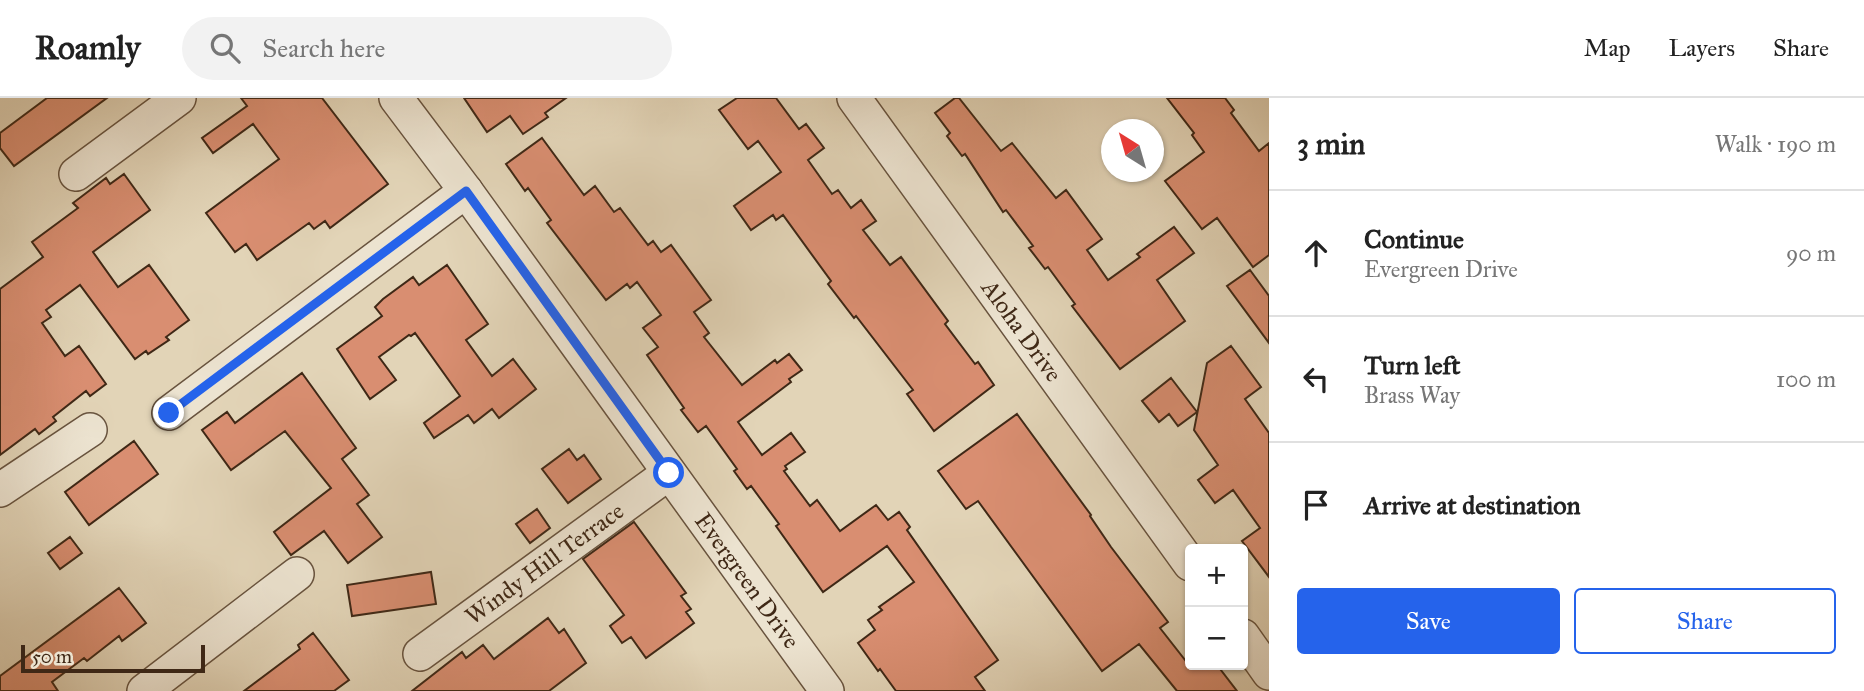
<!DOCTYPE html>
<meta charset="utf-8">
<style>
:root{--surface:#fff;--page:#f2f2f2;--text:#222;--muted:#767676;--line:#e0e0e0;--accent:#2563eb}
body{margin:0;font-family:"IM FELL Great Primer",serif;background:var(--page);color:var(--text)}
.controls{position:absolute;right:21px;bottom:21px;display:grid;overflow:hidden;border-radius:7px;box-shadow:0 2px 5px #0004}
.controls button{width:63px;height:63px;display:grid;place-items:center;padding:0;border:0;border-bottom:2px solid var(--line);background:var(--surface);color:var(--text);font:35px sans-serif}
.compass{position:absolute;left:1101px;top:21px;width:63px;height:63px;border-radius:50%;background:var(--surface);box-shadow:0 2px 5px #0004;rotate:323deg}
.scale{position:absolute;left:21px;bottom:18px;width:184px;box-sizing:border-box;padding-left:7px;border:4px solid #3f2816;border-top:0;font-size:19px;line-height:24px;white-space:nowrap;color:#3f2816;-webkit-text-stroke:5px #ece3d0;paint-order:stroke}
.stop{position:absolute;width:21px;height:21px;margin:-16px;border:5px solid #2563eb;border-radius:50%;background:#fff}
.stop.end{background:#2563eb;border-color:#fff;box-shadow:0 2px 7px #0008}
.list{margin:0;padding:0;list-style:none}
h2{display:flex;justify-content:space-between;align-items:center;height:91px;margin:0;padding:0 28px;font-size:30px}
h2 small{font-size:23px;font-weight:400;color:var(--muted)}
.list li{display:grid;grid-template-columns:46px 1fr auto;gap:21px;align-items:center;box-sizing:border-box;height:126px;padding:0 28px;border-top:2px solid var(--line)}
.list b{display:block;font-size:26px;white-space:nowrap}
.list p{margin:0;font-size:23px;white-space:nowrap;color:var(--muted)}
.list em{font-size:23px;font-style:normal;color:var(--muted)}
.actions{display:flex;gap:14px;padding:21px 28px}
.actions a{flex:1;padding:16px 0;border:2px solid var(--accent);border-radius:7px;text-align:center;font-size:24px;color:var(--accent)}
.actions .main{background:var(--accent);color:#fff}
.icon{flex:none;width:38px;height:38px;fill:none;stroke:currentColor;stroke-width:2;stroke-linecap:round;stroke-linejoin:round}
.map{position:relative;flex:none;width:1269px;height:593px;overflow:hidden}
header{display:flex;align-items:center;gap:42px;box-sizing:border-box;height:98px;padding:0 35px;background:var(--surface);border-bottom:2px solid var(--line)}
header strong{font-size:33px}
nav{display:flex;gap:38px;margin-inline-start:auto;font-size:24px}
.search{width:490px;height:63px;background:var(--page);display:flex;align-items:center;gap:18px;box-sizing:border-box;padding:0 24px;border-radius:38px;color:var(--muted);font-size:26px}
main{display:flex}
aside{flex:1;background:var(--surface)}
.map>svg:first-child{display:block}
.building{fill:#d98e71;stroke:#3f2816;stroke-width:2}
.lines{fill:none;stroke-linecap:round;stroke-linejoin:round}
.minor-casing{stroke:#68533e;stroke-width:36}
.minor{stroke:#ece3d0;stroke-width:33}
.route{stroke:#2563eb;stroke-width:9}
.labels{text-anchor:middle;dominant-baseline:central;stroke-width:7;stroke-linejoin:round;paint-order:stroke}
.street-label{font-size:24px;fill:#3f2816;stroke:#ece3d0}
</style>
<header>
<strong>Roamly</strong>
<div class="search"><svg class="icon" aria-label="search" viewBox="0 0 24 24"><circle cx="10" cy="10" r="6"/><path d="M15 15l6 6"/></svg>Search here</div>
<nav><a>Map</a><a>Layers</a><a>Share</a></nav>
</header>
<main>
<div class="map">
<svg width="1269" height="593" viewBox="0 0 1269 593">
<rect width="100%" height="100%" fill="#e2d4b7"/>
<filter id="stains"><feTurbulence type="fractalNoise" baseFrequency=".00286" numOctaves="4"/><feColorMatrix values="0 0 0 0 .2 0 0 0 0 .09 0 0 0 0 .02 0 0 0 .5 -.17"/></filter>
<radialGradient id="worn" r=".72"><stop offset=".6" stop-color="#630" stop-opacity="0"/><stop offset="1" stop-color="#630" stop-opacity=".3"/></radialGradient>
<path class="building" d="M47 0H107L14 68 0 50V35Z
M241 0H322L388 86 330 130 325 123 314 131 309 125 257 162 246 146 235 154 206 115 279 61 253 26 213 55 202 40 247 8Z
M464 0H566L545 15 548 19 523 36 510 18 487 34Z
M737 0H776L799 31 806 26 824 50 808 62 832 96 838 92 851 110 861 102 876 123 863 132 890 167 901 159 948 223 945 226 975 266 978 264 994 287 934 333 907 296 913 292 856 218 854 220 828 186 831 183 783 117 776 122 773 117 751 132 734 108 781 74 758 43 748 51 719 12Z
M955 0H959L1001 53 1012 45 1056 100 1066 92 1102 141 1087 152 1108 182 1140 159 1137 156 1174 129 1194 155 1157 182 1185 223 1120 271 1072 208 1075 206 1048 169 1045 171 1029 150 1033 148 1006 112 1003 114 965 56 962 58 947 38 950 35 935 15Z
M1167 0H1225L1234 12 1231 15 1259 53 1269 45V157L1253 169 1217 120 1202 131 1165 83 1204 54 1192 37 1194 35Z
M542 40 584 97 595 88 614 114 620 110 648 147 653 143 661 154 671 147 711 202 694 214 709 235 704 239 742 287 775 262 777 265 789 256 802 272 789 281 791 284 738 324 762 357 791 335 805 354 785 368 787 371 784 373 810 408 817 402 840 433 876 407 888 422 899 414 910 429 907 432 998 562 975 579 985 593H896L880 571 878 573 858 545 875 532 868 522 882 512 879 509 914 484 887 448 823 494 776 428 779 426 751 388 747 391 734 373 737 371 706 328 698 334 681 312 684 310 647 257 658 249 643 230 661 217 637 184 630 190 627 186 606 202 547 125 551 122 528 90 525 93 506 66Z
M124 76 150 112 93 154 118 189 149 167 189 222 166 239 169 242 148 256 146 253 135 261 80 187 46 212 51 219 42 225 65 258 79 248 106 286 90 298 86 293 53 319 56 323 39 336 35 331 0 357V191L43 159 32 144 78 110 73 105 106 80 110 86Z
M447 167 488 226 466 242 492 278 513 261 536 291 499 320 492 311 474 325 468 317 434 340 424 325 460 298 415 235 411 238 409 237 379 259 396 282 370 301 337 251 382 218 375 209 383 201 413 179 419 187Z
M1250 172 1269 198V245L1227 188Z
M1231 248 1261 289 1245 301 1269 335V479L1242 443 1260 430 1233 392 1215 405 1198 382 1218 367 1194 332 1207 265Z
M302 275 356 350 342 361 369 397 357 406 382 439 348 465 324 433 291 457 274 434 331 390 285 333 231 372 202 332 227 314 235 325Z
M1171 280 1197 314 1178 328 1169 316 1159 324 1142 303Z
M1017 316 1091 417 1090 418 1111 449 1168 524 1160 530 1189 567H1217L1237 593H1177L1139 546 1102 573 978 403 966 411 938 373Z
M134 343 158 376 89 427 65 394Z
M569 351 577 362 584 357 601 381 568 405 542 371Z
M537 411 550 430 530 445 516 426Z
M634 424 686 495 681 498 691 511 686 514 694 525 646 560 631 539 622 545 610 528 624 517 583 461Z
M70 439 82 455 60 471 48 455Z
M431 474 436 506 352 518 347 487Z
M119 490 146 525 122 543 119 538 87 563 84 560 52 584 58 593H0V578Z
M548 520 559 535 564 531 586 565 549 593H412L462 554 466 560 483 547 494 561Z
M313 535 349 582 334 593H244L300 551 298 547Z"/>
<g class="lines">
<defs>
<g id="minor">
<path id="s1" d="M396 0 466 93 827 593"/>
<path id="s2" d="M854 0 1190 466"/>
<path d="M76 76 179 0"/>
<path d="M169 315 466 93"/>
<path d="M0 392 90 332"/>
<path d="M1243 538 1269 575"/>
<path id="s3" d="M420 556 669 375"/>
<path d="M144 593 297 476"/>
</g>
</defs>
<use href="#minor" class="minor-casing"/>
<use href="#minor" class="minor"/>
</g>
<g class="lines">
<path class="route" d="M169 315 466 93 669 375"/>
</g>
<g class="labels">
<g class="street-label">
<text stroke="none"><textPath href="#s2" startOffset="287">Aloha Drive</textPath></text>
<text stroke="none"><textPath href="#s3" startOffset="154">Windy Hill Terrace</textPath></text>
<text stroke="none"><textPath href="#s1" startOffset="597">Evergreen Drive</textPath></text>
</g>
</g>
<rect width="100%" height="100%" filter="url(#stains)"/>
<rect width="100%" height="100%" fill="url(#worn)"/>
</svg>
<div class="controls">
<button>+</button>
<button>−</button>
</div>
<svg class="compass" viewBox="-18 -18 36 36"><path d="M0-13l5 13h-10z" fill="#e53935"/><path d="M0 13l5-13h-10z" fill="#767676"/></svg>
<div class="scale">50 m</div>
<div class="stop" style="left:669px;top:375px"></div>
<div class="stop end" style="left:169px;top:315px"></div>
</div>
<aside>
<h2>3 min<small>Walk · 190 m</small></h2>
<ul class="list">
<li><svg class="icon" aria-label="ahead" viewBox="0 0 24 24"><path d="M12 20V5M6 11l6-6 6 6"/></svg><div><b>Continue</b><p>Evergreen Drive</p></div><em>90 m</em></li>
<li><svg class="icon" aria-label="left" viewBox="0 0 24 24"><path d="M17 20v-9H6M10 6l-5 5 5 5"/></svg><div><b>Turn left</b><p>Brass Way</p></div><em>100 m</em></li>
<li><svg class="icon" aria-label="arrive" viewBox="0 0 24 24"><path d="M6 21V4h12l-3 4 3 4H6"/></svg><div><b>Arrive at destination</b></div></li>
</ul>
<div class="actions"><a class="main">Save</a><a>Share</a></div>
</aside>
</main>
